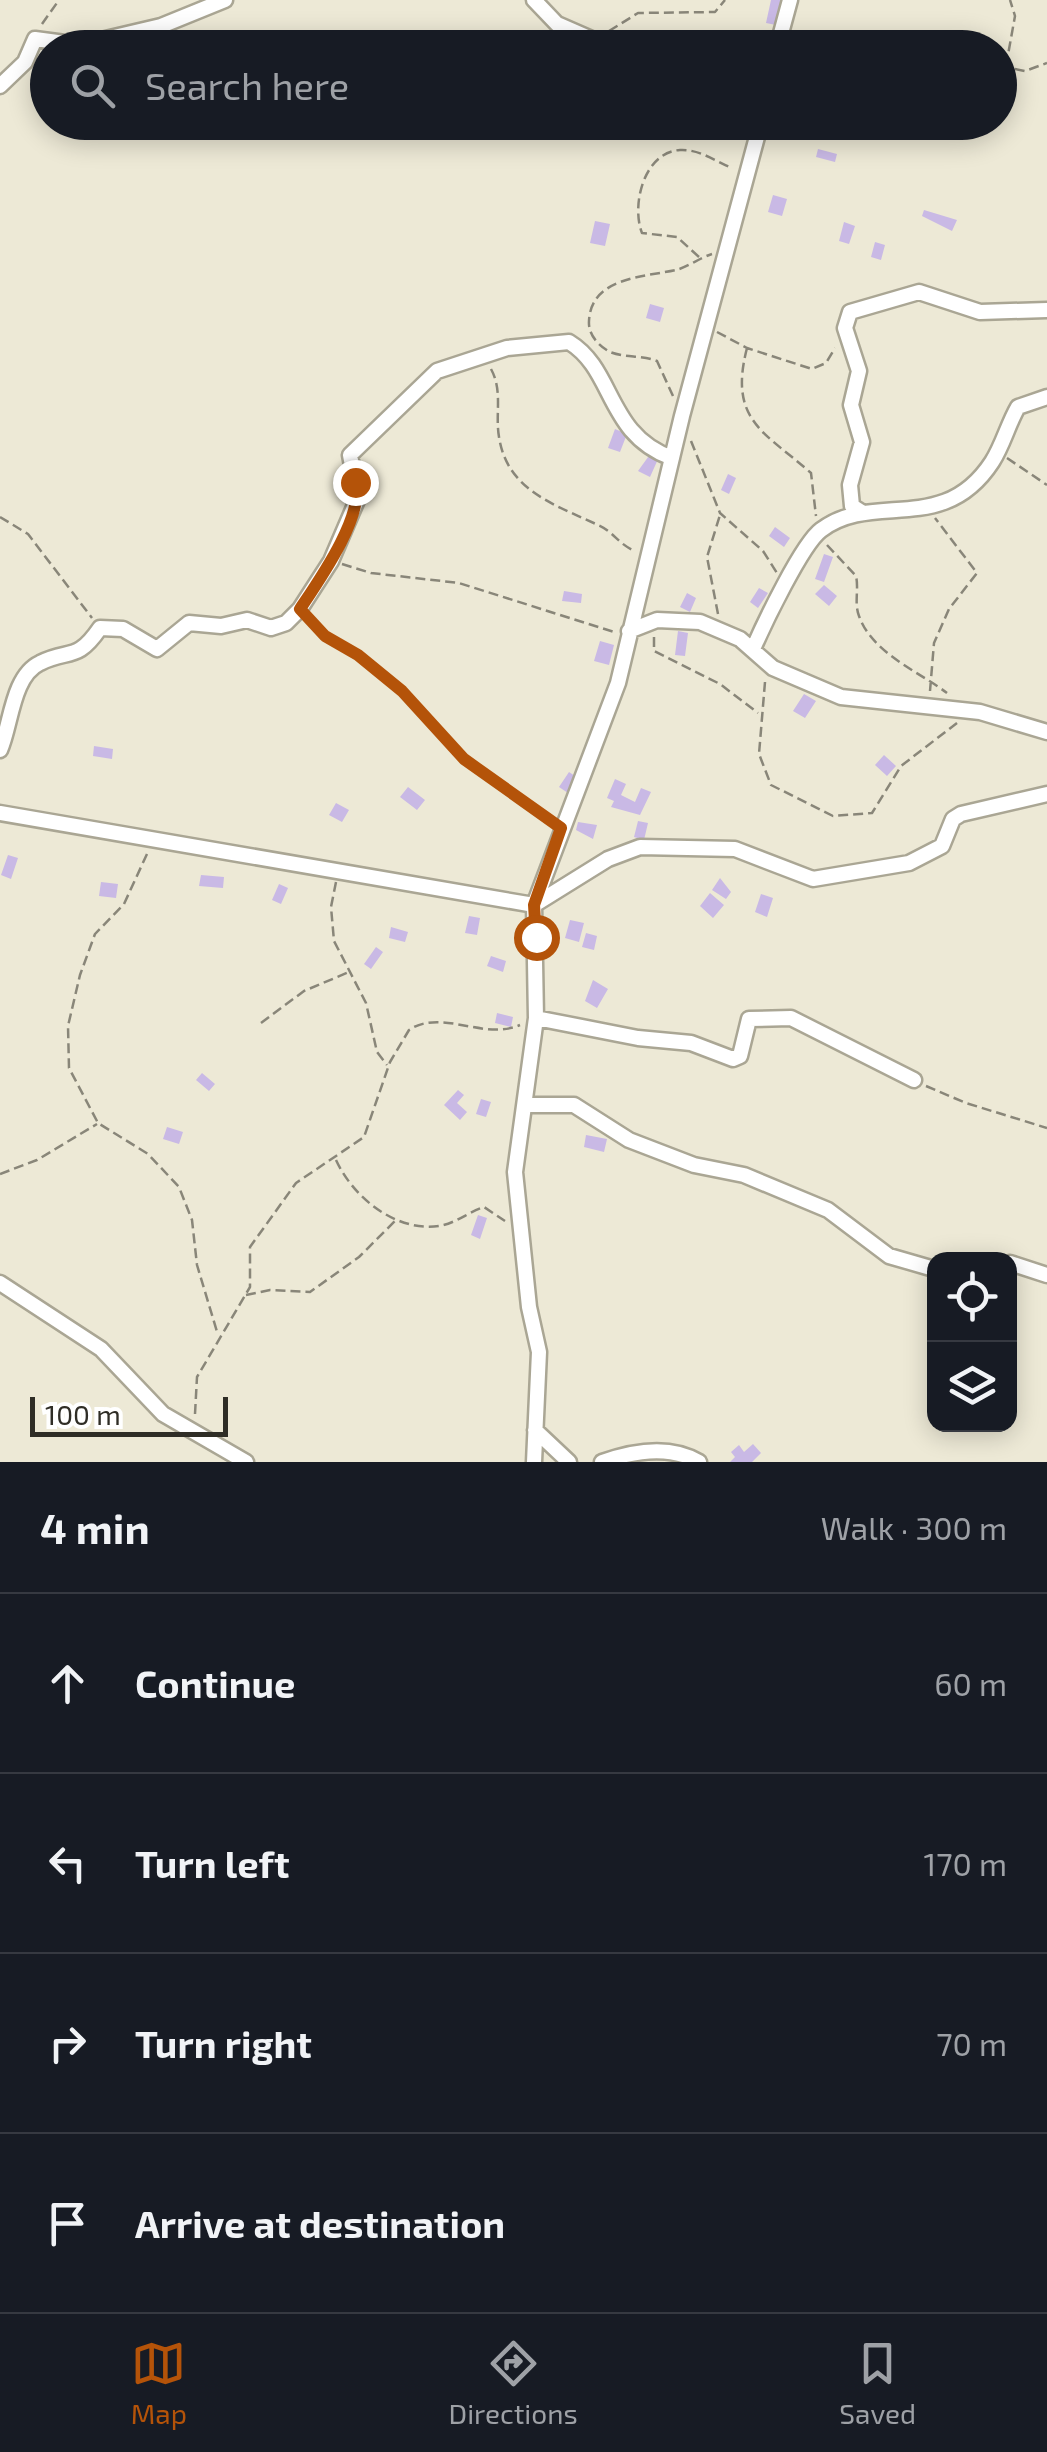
<!DOCTYPE html>
<meta charset="utf-8">
<style>
:root{--surface:#171b24;--page:#20242c;--text:#f1f3f6;--muted:#9ea1a6;--line:#363941;--accent:#b45309}
body{margin:0;font-family:"Exo 2",sans-serif;background:var(--page);color:var(--text)}
.controls{position:absolute;right:30px;bottom:30px;display:grid;overflow:hidden;border-radius:20px;box-shadow:0 5px 25px #0003}
.controls button{width:90px;height:90px;display:grid;place-items:center;padding:0;border:0;border-bottom:2px solid var(--line);background:var(--surface);color:var(--text);font:50px sans-serif}
.scale{position:absolute;left:30px;bottom:25px;width:198px;box-sizing:border-box;padding-left:10px;border:5px solid #2f2d26;border-top:0;font-size:28px;line-height:35px;white-space:nowrap;color:#2f2d26;-webkit-text-stroke:8px #fff;paint-order:stroke}
.stop{position:absolute;width:30px;height:30px;margin:-22px;border:8px solid #b45309;border-radius:50%;background:#fff}
.stop.end{background:#b45309;border-color:#fff;box-shadow:0 2px 10px #0008}
.list{margin:0;padding:0;list-style:none}
h2{display:flex;justify-content:space-between;align-items:center;height:130px;margin:0;padding:0 40px;font-size:42px}
h2 small{font-size:32px;font-weight:400;color:var(--muted)}
.list li{display:grid;grid-template-columns:65px 1fr auto;gap:30px;align-items:center;box-sizing:border-box;height:180px;padding:0 40px;border-top:2px solid var(--line)}
.list b{display:block;font-size:38px;white-space:nowrap}
.list em{font-size:32px;font-style:normal;color:var(--muted)}
.icon{flex:none;width:55px;height:55px;fill:none;stroke:currentColor;stroke-width:2;stroke-linecap:round;stroke-linejoin:round}
.map{position:relative;flex:none;width:1047px;height:1462px;overflow:hidden}
.search{position:absolute;background:var(--surface);box-shadow:0 5px 25px #0003;left:30px;right:30px;top:30px;height:110px;display:flex;align-items:center;gap:25px;box-sizing:border-box;padding:0 35px;border-radius:55px;color:var(--muted);font-size:38px}
.sheet{height:850px;background:var(--surface)}
nav{display:flex;justify-content:space-around;align-items:center;box-sizing:border-box;height:140px;border-top:2px solid var(--line);background:var(--surface);font-size:28px;color:var(--muted)}
nav a{display:grid;justify-items:center;gap:5px}
nav .on{color:var(--accent)}
.map>svg:first-child{display:block}
.building{fill:#c9b9e5}
.lines{fill:none;stroke-linecap:round;stroke-linejoin:round}
.minor-casing{stroke:#aaa694;stroke-width:19}
.path{stroke:#898679;stroke-width:2.5;stroke-dasharray:10 5;stroke-linecap:butt}
.minor{stroke:#fff;stroke-width:14}
.route{stroke:#b45309;stroke-width:12}
</style>
<div class="map">
<svg width="1047" height="1462" viewBox="0 0 1047 1462">
<rect width="100%" height="100%" fill="#ede9d6"/>
<path class="building" d="M771 0H780L786 27 766 23Z
M818 149 837 154 835 162 816 157Z
M773 195 787 199 782 216 768 212Z
M924 210 957 220 952 231 922 216Z
M595 221 610 224 605 246 590 243Z
M844 222 855 226 849 244 839 241Z
M875 242 885 245 881 260 871 257Z
M650 304 664 308 660 322 646 318Z
M615 429 627 434 620 452 608 448Z
M651 453 659 457 650 477 638 471Z
M728 474 736 478 729 494 721 490Z
M775 527 790 538 784 547 769 536Z
M824 554 833 557 824 582 815 579Z
M824 585 837 596 829 606 815 594Z
M759 588 768 593 758 608 750 602Z
M564 591 582 594 581 603 562 601Z
M687 593 696 598 690 612 680 607Z
M678 631 688 633 685 656 675 655Z
M600 641 614 645 609 665 594 661Z
M804 694 816 701 805 718 793 711Z
M94 746 113 749 112 759 93 756Z
M884 755 896 766 887 776 875 765Z
M569 772 581 780 571 795 559 787Z
M615 779 626 784 621 795 635 802 641 788 651 792 640 815 611 807 614 801 607 798Z
M408 787 425 800 417 810 400 797Z
M336 803 349 810 342 822 329 815Z
M638 821 648 823 644 840 634 837Z
M578 822 597 825 593 839 576 830Z
M8 855 18 858 11 879 1 875Z
M201 875 224 877 223 888 199 886Z
M720 878 731 892 726 899 712 890Z
M101 882 118 884 116 898 99 896Z
M279 884 288 888 281 904 272 900Z
M710 893 724 905 713 918 700 906Z
M761 894 773 898 767 917 755 912Z
M469 916 480 918 477 935 465 933Z
M570 920 584 923 579 942 565 938Z
M391 927 408 932 405 942 389 938Z
M586 933 597 936 594 950 582 947Z
M376 947 383 952 371 969 364 964Z
M491 956 506 961 503 972 487 966Z
M593 980 608 989 597 1008 585 1001Z
M497 1013 513 1017 511 1027 495 1023Z
M202 1073 215 1084 209 1091 196 1080Z
M458 1090 464 1095 457 1103 467 1112 460 1120 444 1105Z
M481 1099 491 1102 486 1117 476 1114Z
M167 1127 183 1132 179 1144 163 1139Z
M586 1135 607 1139 604 1152 584 1147Z
M478 1215 487 1218 480 1239 471 1235Z
M753 1444 761 1453 752 1462H730L735 1457 731 1452 739 1445 744 1452Z"/>
<g class="lines">
<defs>
<path id="minor" d="M534 0 557 24 612 48
M777 48 790 0
M0 86 25 62 35 39 80 45 161 26 225 0
M863 513 852 506 850 485 862 442 851 405 859 371 845 328 850 312 919 292 980 312 1047 310
M629 631 657 620 700 622 740 639 773 668 841 697 980 712 1047 732
M753 649C764 624 802 544 821 530 874 490 943 537 992 462 1003 445 1008 424 1018 407L1047 397
M0 750C11 726 12 676 40 663 69 648 76 663 100 628L123 629 157 649 189 623 221 626 247 620 271 628 286 623 300 609 331 561 358 498 350 455 437 371 507 348 569 342C615 370 606 434 672 458
M0 813 534 905 608 859 640 847 735 849 813 879 909 863 942 846 953 819 961 814 1047 794
M536 1018 638 1038 691 1043 733 1059 740 1056 749 1019 791 1018 914 1080
M527 1105H574L629 1140 694 1165 744 1175 828 1210 889 1256 934 1269
M1010 1263 1047 1275
M0 1283 101 1349 163 1414 246 1462
M535 1430 569 1462
M534 1462 539 1352 529 1307 515 1172 536 1018 534 905 618 683 682 416 761 122
M602 1462C633 1451 669 1444 699 1462"/>
</defs>
<use href="#minor" class="minor-casing"/>
<path class="path" d="M42 24 59 0
M609 31 638 13 715 12 725 0
M1000 66 1025 71 1047 63
M1006 66 1015 16 1010 0
M692 122 732 135 744 125
M699 257 677 237 642 233C631 205 644 152 680 150 699 149 715 161 732 168
M717 332 747 348 812 369 826 363 835 348
M747 348C728 421 765 432 811 473L816 516
M491 369C503 391 495 414 499 437 507 491 556 505 598 525 614 532 618 544 635 551
M673 396 657 361C642 355 625 358 610 352 599 346 588 335 589 321 591 277 644 277 676 270 688 267 699 258 712 254
M691 441 720 513 763 551 777 573
M1007 458 1047 485
M0 517 28 534 92 618
M827 545 856 576C859 589 854 603 859 616 872 653 918 671 947 693
M342 564 371 573 459 583 614 632
M718 614 707 557 720 515
M307 618 325 636 358 655 402 691 464 759 549 819
M654 637V651L720 684 758 713
M765 682 759 754 771 785 833 816 872 813 901 766 957 723
M930 691 934 643 949 609 977 573 935 518
M147 854 124 904 95 934 80 975 68 1026 69 1068 98 1123 148 1154 179 1187 192 1220 197 1265 218 1335
M336 882 331 907 334 941 366 1003 377 1052 387 1065
M261 1023 304 991 349 972
M926 1086 966 1103 1047 1128
M336 1160C353 1197 395 1232 439 1226 454 1224 469 1212 484 1207L505 1221
M0 1174 37 1160 97 1124
M246 1295 270 1290 310 1292 359 1257 395 1221
M195 1414 197 1377 250 1287V1247L296 1183 364 1137 390 1062 409 1030C442 1008 483 1041 520 1025"/>
<use href="#minor" class="minor"/>
</g>
<g class="lines">
<path class="route" d="M355 482C366 514 318 582 300 609L325 636 358 655 402 691 464 759 561 828 534 905 536 937"/>
</g>
</svg>
<div class="controls">
<button><svg class="icon" aria-label="locate" viewBox="0 0 24 24"><circle cx="12" cy="12" r="6"/><path d="M12 2v4M12 18v4M2 12h4M18 12h4"/></svg></button>
<button><svg class="icon" aria-label="layers" viewBox="0 0 24 24"><path d="M12 4l9 5-9 5-9-5zM3 14l9 5 9-5"/></svg></button>
</div>
<div class="scale">100 m</div>
<div class="stop" style="left:536px;top:937px"></div>
<div class="stop end" style="left:355px;top:482px"></div>
<div class="search"><svg class="icon" aria-label="search" viewBox="0 0 24 24"><circle cx="10" cy="10" r="6"/><path d="M15 15l6 6"/></svg>Search here</div>
</div>
<section class="sheet">
<h2>4 min<small>Walk · 300 m</small></h2>
<ul class="list">
<li><svg class="icon" aria-label="ahead" viewBox="0 0 24 24"><path d="M12 20V5M6 11l6-6 6 6"/></svg><div><b>Continue</b></div><em>60 m</em></li>
<li><svg class="icon" aria-label="left" viewBox="0 0 24 24"><path d="M17 20v-9H6M10 6l-5 5 5 5"/></svg><div><b>Turn left</b></div><em>170 m</em></li>
<li><svg class="icon" aria-label="right" viewBox="0 0 24 24"><path d="M7 20v-9h11M14 6l5 5-5 5"/></svg><div><b>Turn right</b></div><em>70 m</em></li>
<li><svg class="icon" aria-label="arrive" viewBox="0 0 24 24"><path d="M6 21V4h12l-3 4 3 4H6"/></svg><div><b>Arrive at destination</b></div></li>
</ul>
</section>
<nav>
<a class="on"><svg class="icon" aria-label="map" viewBox="0 0 24 24"><path d="M3 6l6-2 6 2 6-2v14l-6 2-6-2-6 2zM9 4v14M15 6v14"/></svg>Map</a>
<a><svg class="icon" aria-label="directions" viewBox="0 0 24 24"><path d="M12 3l9 9-9 9-9-9zM9 14v-3h6M13 9l2 2-2 2"/></svg>Directions</a>
<a><svg class="icon" aria-label="saved" viewBox="0 0 24 24"><path d="M7 4h10v16l-5-4-5 4z"/></svg>Saved</a>
</nav>
